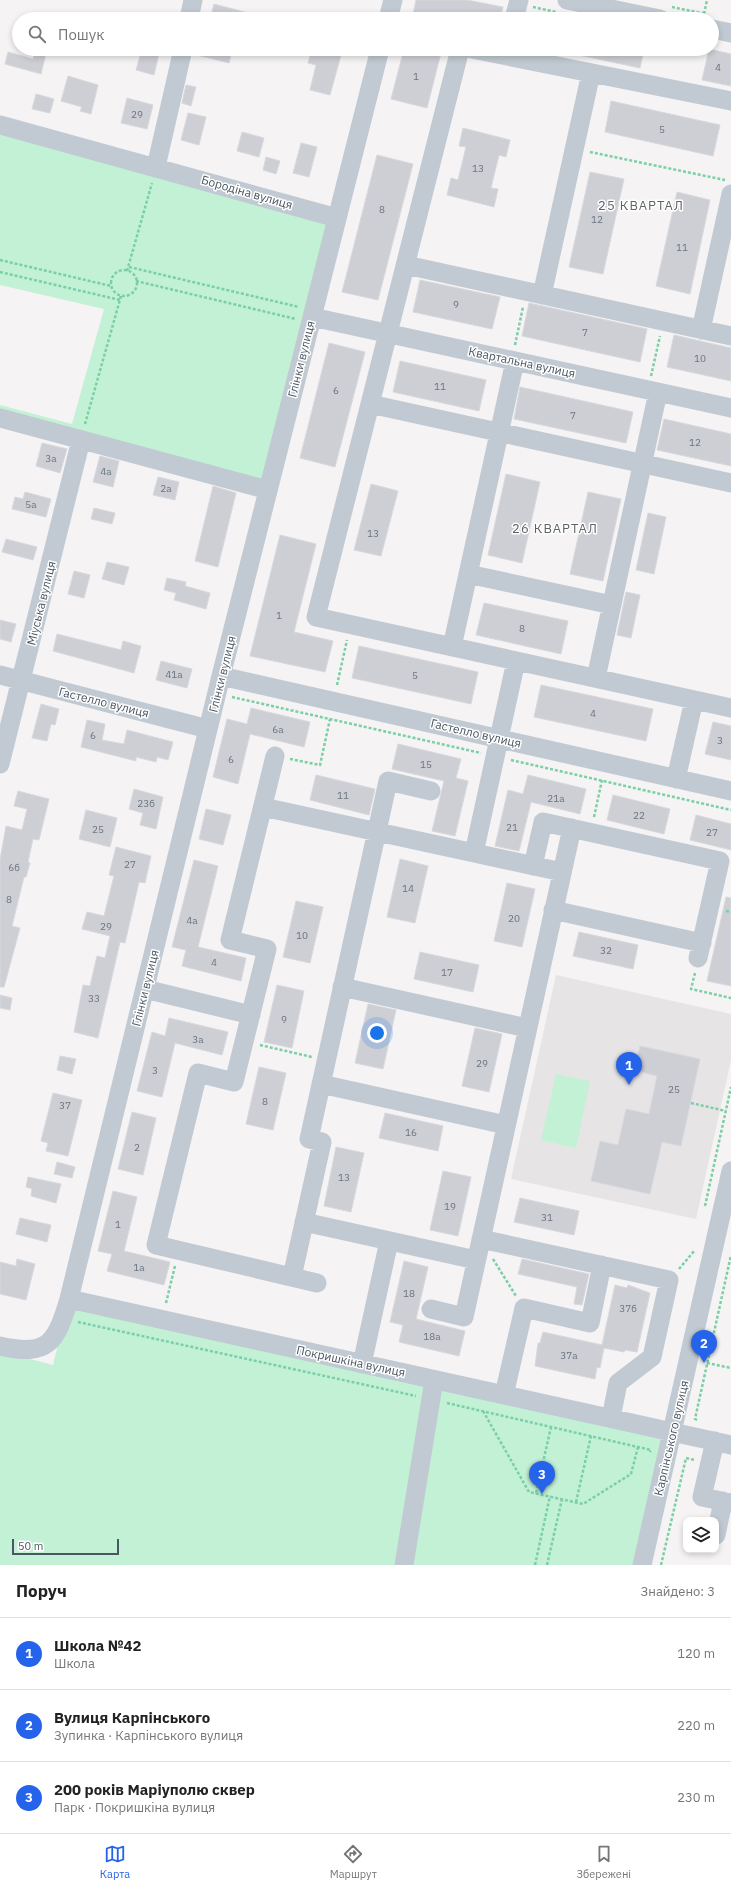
<!DOCTYPE html>
<html lang="uk">
<meta charset="utf-8">
<style>
:root{--surface:#fff;--page:#f2f2f2;--text:#222;--muted:#767676;--line:#e0e0e0;--accent:#2563eb}
body{margin:0;font-family:"IBM Plex Sans",sans-serif;background:var(--page);color:var(--text)}
.controls{position:absolute;right:12px;bottom:12px;display:grid;overflow:hidden;border-radius:8px;box-shadow:0 2px 6px #0003}
.controls button{width:36px;height:36px;display:grid;place-items:center;padding:0;border:0;border-bottom:1px solid var(--line);background:var(--surface);color:var(--text);font:20px sans-serif}
.scale{position:absolute;left:12px;bottom:10px;width:107px;box-sizing:border-box;padding-left:4px;border:2px solid #4a5661;border-top:0;font-size:11px;line-height:14px;white-space:nowrap;color:#4a5661;-webkit-text-stroke:3px #fff;paint-order:stroke}
.you{position:absolute;left:377px;top:1033px;width:14px;height:14px;margin:-10px;border:3px solid #fff;border-radius:50%;background:#1a73e8;box-shadow:0 0 0 6px #1a73e833}
.badge{display:grid;place-items:center;width:26px;height:26px;border-radius:50%;background:var(--accent);color:#fff;font-size:13px;font-weight:700}
.pin{position:absolute;translate:-50% -33px;filter:drop-shadow(0 1px 2px #0008)}
.pin::after{content:'';position:absolute;top:21px;width:14px;height:12px;background:inherit;clip-path:polygon(0 0,100% 0,50% 100%)}
.list{margin:0;padding:0;list-style:none}
h2{display:flex;justify-content:space-between;align-items:center;height:52px;margin:0;padding:0 16px;font-size:17px}
h2 small{font-size:13px;font-weight:400;color:var(--muted)}
.list li{display:grid;grid-template-columns:26px 1fr auto;gap:12px;align-items:center;box-sizing:border-box;height:72px;padding:0 16px;border-top:1px solid var(--line)}
.list b{display:block;font-size:15px;white-space:nowrap}
.list p{margin:0;font-size:13px;white-space:nowrap;color:var(--muted)}
.list em{font-size:13px;font-style:normal;color:var(--muted)}
.icon{flex:none;width:22px;height:22px;fill:none;stroke:currentColor;stroke-width:2;stroke-linecap:round;stroke-linejoin:round}
.map{position:relative;flex:none;width:731px;height:1565px;overflow:hidden}
.search{position:absolute;background:var(--surface);box-shadow:0 2px 6px #0003;left:12px;right:12px;top:12px;height:44px;display:flex;align-items:center;gap:10px;box-sizing:border-box;padding:0 14px;border-radius:22px;color:var(--muted);font-size:15px}
.sheet{height:268px;background:var(--surface)}
nav{display:flex;justify-content:space-around;align-items:center;box-sizing:border-box;height:56px;border-top:1px solid var(--line);background:var(--surface);font-size:11px;color:var(--muted)}
nav a{display:grid;justify-items:center;gap:2px}
nav .on{color:var(--accent)}
.map>svg:first-child{display:block}
.education{fill:#e6e4e5}
.green{fill:#c3f1d5}
.building{fill:#cdcfd5;stroke:#d7d9de}
.lines{fill:none;stroke-linecap:round;stroke-linejoin:round}
.path{stroke:#7ad0a6;stroke-width:2.5;stroke-dasharray:3 2;stroke-linecap:butt}
.minor{stroke:#c1cad2;stroke-width:19}
.labels{text-anchor:middle;dominant-baseline:central;stroke-width:3;stroke-linejoin:round;paint-order:stroke}
.number-label{font-size:10px;fill:#6b747e}
.street-label{font-size:12px;fill:#4a5661;stroke:#fff}
.neighbourhood-label{font-size:13px;letter-spacing:1px;fill:#5f6368;stroke:#fff}
</style>
<div class="map">
<svg width="731" height="1565" viewBox="0 0 731 1565">
<rect width="100%" height="100%" fill="#f5f3f3"/>
<path class="education" d="M556 975 731 1014V1060L696 1219 511 1179Z"/>
<path class="green" d="M0 129 332 220 266 485 0 414V405L72 424 104 309 0 285Z
M556 1074 590 1081 576 1148 541 1140Z
M69 1299 673 1432 642 1565H0V1351L53 1365Z"/>
<path class="building" d="M416 0H467L503 7 500 19H412Z
M214 4 256 15V19H210Z
M36 49H47L41 74 5 64 8 52 33 59Z
M142 49H160L154 75 136 70Z
M194 49H226L232 51 229 63 193 54Z
M312 49H319L341 55 330 95 310 90 316 65 308 63Z
M404 49H442L427 108 391 99Z
M574 49H644L640 68 574 54Z
M709 49 731 54V86L702 80Z
M68 76 98 85 91 114 80 111 82 107 61 101Z
M186 85 196 87 191 106 182 103Z
M36 94 54 99 50 113 32 109Z
M127 98 153 105 147 129 121 123Z
M611 101 720 125 713 156 605 132Z
M188 113 206 117 199 145 181 140Z
M463 128 510 140 506 157 499 155 491 188 498 189 494 207 447 195 451 178 458 180 466 147 459 146Z
M242 132 264 138 259 157 237 151Z
M301 143 317 147 309 177 293 173Z
M377 155 413 164 378 300 342 292Z
M266 157 280 161 276 174 263 170Z
M590 172 624 179 603 274 569 267Z
M677 192 710 200 690 294 656 286Z
M420 280 500 297 492 329 413 312Z
M529 303 647 329 640 362 522 336Z
M674 335 731 348V381L667 367Z
M329 343 365 352 335 467 300 458Z
M400 361 486 380 479 411 393 392Z
M520 387 633 412 626 443 514 419Z
M664 419 731 434V466L657 450Z
M42 443 67 449 60 473 36 466Z
M100 456 119 461 113 487 93 482Z
M506 474 540 482 522 563 488 555Z
M158 477 179 482 175 500 153 495Z
M371 484 398 491 381 556 354 550Z
M213 486 236 493 218 567 195 561Z
M25 492 51 499 46 517 12 509 15 497 23 499Z
M588 492 621 499 603 581 570 574Z
M94 508 115 513 112 524 91 519Z
M648 513 666 517 654 574 636 570Z
M280 535 316 544 294 632 333 641 325 672 250 656Z
M6 539 37 547 33 560 2 552Z
M107 562 129 567 124 585 102 579Z
M74 571 90 575 84 598 68 594Z
M167 578 186 582 185 586 210 593 206 609 174 600 176 593 164 590Z
M626 592 640 595 631 638 617 635Z
M484 603 568 621 561 654 476 635Z
M0 620 16 624 11 642 0 639Z
M57 634 121 650 123 641 141 646 134 673 53 651Z
M359 646 478 672 471 704 352 678Z
M161 661 192 669 187 688 156 680Z
M541 685 653 709 646 741 534 717Z
M41 704 59 709 55 725 51 724 47 741 32 738Z
M251 708 310 722 304 747 250 734 238 784 213 777 227 719 247 724Z
M87 720 105 724 102 740 124 744 127 730 173 742 168 760 157 757 156 762 136 757V761L81 747Z
M713 722 731 726V760L705 754Z
M398 744 461 759 456 778 468 781 455 836 432 831 444 781 392 769Z
M316 775 375 789 369 815 310 800Z
M528 775 586 789 580 814 531 802 519 851 495 846 508 790 523 794Z
M134 789 163 797 156 829 140 825 143 813 129 809Z
M18 791 49 799 39 840 33 839 28 862 30 863 26 877H24L12 926 20 928 4 987H0V860L6 826 22 830 27 809 14 806Z
M613 795 670 809 664 834 607 820Z
M206 809 231 815 223 845 199 839Z
M86 810 117 818 110 847 79 839Z
M696 815 731 824V850L690 840Z
M116 847 151 856 145 883 139 882 125 943 120 942 98 1038 74 1032 83 985 90 986 97 956 105 958 110 936 82 929 87 912 104 916 114 876 109 875Z
M400 859 428 866 415 923 387 917Z
M194 860 218 866 198 947 246 958 241 981 182 966 186 950 172 947Z
M507 883 535 889 522 947 494 941Z
M726 897 731 898V986L707 981Z
M296 901 323 907 310 963 283 957Z
M579 932 638 945 633 969 573 956Z
M420 952 479 965 473 992 414 979Z
M277 985 304 991 292 1048 264 1042Z
M0 995 12 998 10 1010 0 1008Z
M368 1004 396 1010 383 1069 355 1063Z
M169 1018 228 1032 222 1055 175 1043 162 1097 137 1091 152 1032 165 1036Z
M475 1028 502 1034 489 1092 462 1086Z
M640 1046 700 1059 681 1146 662 1142 650 1194 591 1181 600 1141 618 1145 626 1109 649 1114 657 1076 634 1070Z
M60 1056 76 1059 72 1074 57 1070Z
M259 1067 286 1073 273 1130 246 1124Z
M53 1093 82 1100 68 1156 46 1151 48 1143 41 1141Z
M132 1112 156 1118 143 1175 118 1169Z
M385 1113 443 1126 438 1151 379 1138Z
M336 1147 364 1153 351 1212 324 1206Z
M57 1162 75 1167 72 1178 54 1174Z
M443 1171 471 1177 458 1236 430 1230Z
M28 1177 61 1184 56 1203 31 1196 32 1189 26 1187Z
M113 1191 137 1197 124 1251 170 1262 164 1285 107 1271 112 1254 98 1251Z
M520 1198 579 1211 574 1235 514 1222Z
M20 1218 51 1225 47 1242 16 1234Z
M17 1259 35 1264 26 1300 0 1294V1262L16 1266Z
M522 1259 589 1274 582 1305 574 1304 577 1287 518 1274Z
M404 1261 428 1267 416 1319 465 1331 459 1356 399 1342 403 1325 390 1322Z
M615 1285 627 1288 628 1285 650 1293 637 1352 625 1350 624 1352 604 1348 600 1368 597 1367 595 1379 535 1366 538 1343H540L543 1332 602 1345Z"/>
<g class="lines">
<path class="path" d="M533 7 556 12
M672 7 706 14
M704 14 707 0
M590 152 725 180
M0 260 111 286
M129 267 299 307
M111 283a13 13 0 1 1 26 0a13 13 0 1 1-26 0Z
M127 271 152 183
M0 272 120 300
M136 281 296 319
M515 345 523 307
M651 376 660 336
M85 424 121 296
M337 685 347 640
M232 697 481 753
M290 759 320 765 330 719
M511 760 731 810
M594 817 602 780
M726 911 731 912
M695 973 691 989 731 998
M260 1045 312 1057
M691 1103 726 1111
M705 1206 731 1087
M493 1259 516 1296
M679 1269 695 1250
M166 1303 175 1266
M78 1322 416 1396
M707 1363 731 1368
M447 1403 651 1450 650 1452
M483 1411 529 1492 583 1504 631 1474 638 1447
M697 1420 695 1419 731 1255
M536 1493 551 1427
M576 1502 591 1436
M535 1565 550 1496
M547 1565 562 1499
M661 1565 686 1458 695 1460"/>
<path class="minor" d="M567 0 660 19
M189 19 193 0
M388 19 393 0
M514 19 519 0
M712 29 731 33
M460 49 316 617 731 708
M472 49 731 101
M0 125 337 218
M156 167 183 49
M406 265 731 336
M542 295 591 73
M312 317 731 408
M701 330 731 194
M370 404 731 483
M0 418 268 490
M468 574 612 605
M452 647 515 361
M0 675 208 729
M221 676 731 791
M596 678 658 392
M275 756 230 940 267 949 234 1082 198 1073 156 1245 317 1283
M0 764 81 440
M676 779 694 700
M263 807 562 872
M474 853 516 661
M533 866 543 822 720 861 698 958
M553 910 702 943
M342 987 527 1028
M145 989 251 1015
M321 1084 506 1125
M304 1222 476 1260
M481 1239 669 1280 652 1357 618 1383 611 1418
M292 1277 322 1142 309 1139 388 781 431 791
M69 1299 731 1445
M431 1309 464 1317 572 828
M0 1346C48 1357 56 1343 69 1299L221 676 380 49
M362 1364 389 1241
M504 1395 524 1308 590 1323 602 1265
M715 1441 702 1497 731 1503
M716 1535 723 1501
M404 1565 434 1380
M642 1565 731 1171"/>
</g>
<g class="labels">
<g class="number-label">
<text x="718" y="67">4</text>
<text x="416" y="76">1</text>
<text x="137" y="114">29</text>
<text x="662" y="129">5</text>
<text x="478" y="168">13</text>
<text x="382" y="209">8</text>
<text x="597" y="219">12</text>
<text x="682" y="247">11</text>
<text x="456" y="304">9</text>
<text x="585" y="332">7</text>
<text x="700" y="358">10</text>
<text x="440" y="386">11</text>
<text x="336" y="390">6</text>
<text x="573" y="415">7</text>
<text x="695" y="442">12</text>
<text x="51" y="458">3а</text>
<text x="106" y="471">4а</text>
<text x="166" y="488">2а</text>
<text x="31" y="504">5а</text>
<text x="373" y="533">13</text>
<text x="279" y="615">1</text>
<text x="522" y="628">8</text>
<text x="174" y="674">41а</text>
<text x="415" y="675">5</text>
<text x="593" y="713">4</text>
<text x="278" y="729">6а</text>
<text x="93" y="735">6</text>
<text x="720" y="740">3</text>
<text x="231" y="759">6</text>
<text x="426" y="764">15</text>
<text x="343" y="795">11</text>
<text x="556" y="798">21а</text>
<text x="146" y="803">23б</text>
<text x="639" y="815">22</text>
<text x="512" y="827">21</text>
<text x="98" y="829">25</text>
<text x="712" y="832">27</text>
<text x="130" y="864">27</text>
<text x="14" y="867">6б</text>
<text x="408" y="888">14</text>
<text x="9" y="899">8</text>
<text x="514" y="918">20</text>
<text x="192" y="920">4а</text>
<text x="106" y="926">29</text>
<text x="302" y="935">10</text>
<text x="606" y="950">32</text>
<text x="214" y="962">4</text>
<text x="447" y="972">17</text>
<text x="94" y="998">33</text>
<text x="284" y="1019">9</text>
<text x="198" y="1039">3а</text>
<text x="482" y="1063">29</text>
<text x="155" y="1070">3</text>
<text x="674" y="1089">25</text>
<text x="265" y="1101">8</text>
<text x="65" y="1105">37</text>
<text x="411" y="1132">16</text>
<text x="137" y="1147">2</text>
<text x="344" y="1177">13</text>
<text x="450" y="1206">19</text>
<text x="547" y="1217">31</text>
<text x="118" y="1224">1</text>
<text x="139" y="1267">1а</text>
<text x="409" y="1293">18</text>
<text x="628" y="1308">37б</text>
<text x="432" y="1336">18а</text>
<text x="569" y="1355">37а</text>
</g>
<g class="street-label">
<text transform="translate(247 192) rotate(16)">Бородіна вулиця</text>
<text transform="translate(301 359) rotate(-76)">Глінки вулиця</text>
<text transform="translate(522 362) rotate(12)">Квартальна вулиця</text>
<text transform="translate(41 603) rotate(-76)">Міуська вулиця</text>
<text transform="translate(222 674) rotate(-76)">Глінки вулиця</text>
<text transform="translate(104 702) rotate(14)">Гастелло вулиця</text>
<text transform="translate(476 733) rotate(13)">Гастелло вулиця</text>
<text transform="translate(145 988) rotate(-76)">Глінки вулиця</text>
<text transform="translate(351 1361) rotate(12)">Покришкіна вулиця</text>
<text transform="translate(671 1438) rotate(-77)">Карпінського вулиця</text>
</g>
<g class="neighbourhood-label">
<text x="641" y="205">25 КВАРТАЛ</text>
<text x="555" y="528">26 КВАРТАЛ</text>
</g>
</g>
</svg>
<div class="controls">
<button><svg class="icon" aria-label="layers" viewBox="0 0 24 24"><path d="M12 4l9 5-9 5-9-5zM3 14l9 5 9-5"/></svg></button>
</div>
<div class="scale">50 m</div>
<div class="you"></div>
<div class="pin badge" style="left:629px;top:1085px">1</div>
<div class="pin badge" style="left:704px;top:1363px">2</div>
<div class="pin badge" style="left:542px;top:1494px">3</div>
<div class="search"><svg class="icon" aria-label="search" viewBox="0 0 24 24"><circle cx="10" cy="10" r="6"/><path d="M15 15l6 6"/></svg>Пошук</div>
</div>
<section class="sheet">
<h2>Поруч<small>Знайдено: 3</small></h2>
<ul class="list">
<li><span class="badge">1</span><div><b>Школа №42</b><p>Школа</p></div><em>120 m</em></li>
<li><span class="badge">2</span><div><b>Вулиця Карпінського</b><p>Зупинка · Карпінського вулиця</p></div><em>220 m</em></li>
<li><span class="badge">3</span><div><b>200 років Маріуполю сквер</b><p>Парк · Покришкіна вулиця</p></div><em>230 m</em></li>
</ul>
</section>
<nav>
<a class="on"><svg class="icon" aria-label="map" viewBox="0 0 24 24"><path d="M3 6l6-2 6 2 6-2v14l-6 2-6-2-6 2zM9 4v14M15 6v14"/></svg>Карта</a>
<a><svg class="icon" aria-label="directions" viewBox="0 0 24 24"><path d="M12 3l9 9-9 9-9-9zM9 14v-3h6M13 9l2 2-2 2"/></svg>Маршрут</a>
<a><svg class="icon" aria-label="saved" viewBox="0 0 24 24"><path d="M7 4h10v16l-5-4-5 4z"/></svg>Збережені</a>
</nav>
